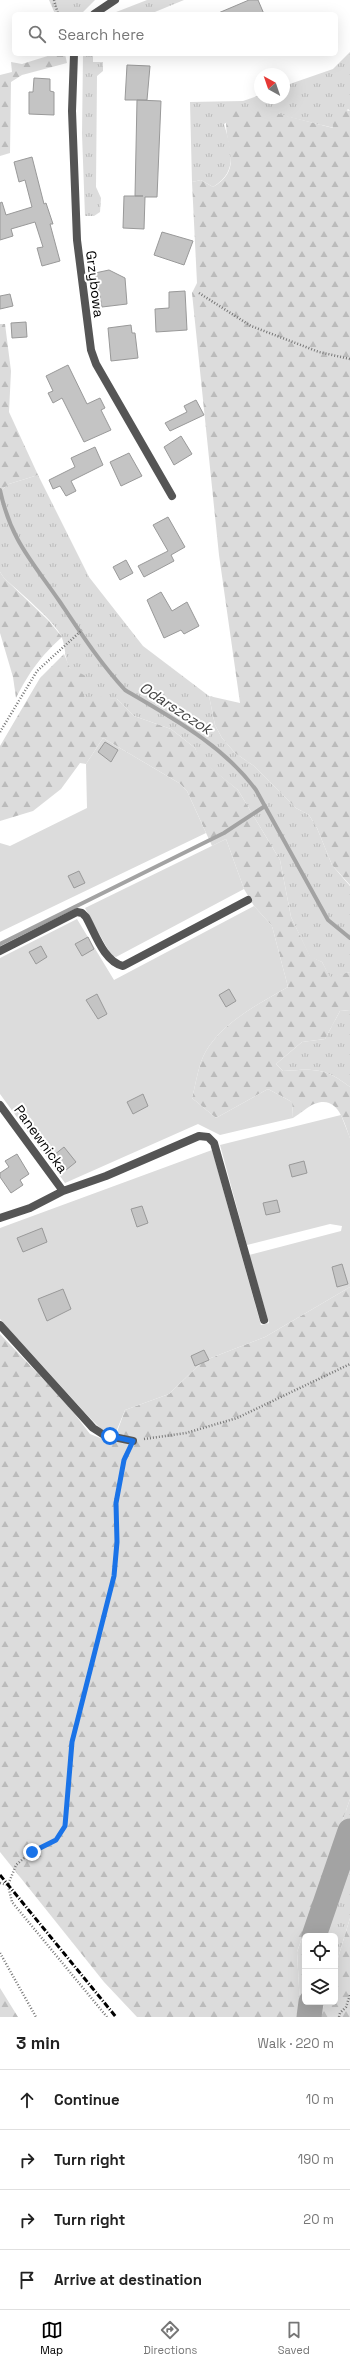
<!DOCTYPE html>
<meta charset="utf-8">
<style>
:root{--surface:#fff;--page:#f2f2f2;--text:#222;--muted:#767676;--line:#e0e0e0;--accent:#000}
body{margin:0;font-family:"Space Grotesk",sans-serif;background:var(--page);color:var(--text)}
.controls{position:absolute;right:12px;bottom:12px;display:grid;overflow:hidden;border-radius:6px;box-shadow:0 4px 16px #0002}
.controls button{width:36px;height:36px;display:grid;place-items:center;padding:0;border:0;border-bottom:1px solid var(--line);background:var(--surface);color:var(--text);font:20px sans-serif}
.compass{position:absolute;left:254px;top:68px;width:36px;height:36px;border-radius:50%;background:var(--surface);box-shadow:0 4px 16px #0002;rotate:320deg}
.stop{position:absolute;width:12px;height:12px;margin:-9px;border:3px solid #1a73e8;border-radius:50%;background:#fff}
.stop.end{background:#1a73e8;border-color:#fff;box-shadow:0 1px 4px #0008}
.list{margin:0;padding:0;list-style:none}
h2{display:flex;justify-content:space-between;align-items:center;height:52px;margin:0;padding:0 16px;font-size:17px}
h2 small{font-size:13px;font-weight:400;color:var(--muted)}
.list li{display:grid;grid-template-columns:26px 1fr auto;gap:12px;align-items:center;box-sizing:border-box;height:60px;padding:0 16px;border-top:1px solid var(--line)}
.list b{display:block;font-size:15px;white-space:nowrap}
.list em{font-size:13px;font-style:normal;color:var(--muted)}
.icon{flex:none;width:22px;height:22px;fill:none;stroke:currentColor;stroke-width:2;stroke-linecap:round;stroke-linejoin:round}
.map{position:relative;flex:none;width:350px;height:2017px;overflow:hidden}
.search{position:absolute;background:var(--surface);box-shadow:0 4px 16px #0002;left:12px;right:12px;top:12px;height:44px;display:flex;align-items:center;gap:10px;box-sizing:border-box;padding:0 14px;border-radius:6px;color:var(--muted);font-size:15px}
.sheet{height:292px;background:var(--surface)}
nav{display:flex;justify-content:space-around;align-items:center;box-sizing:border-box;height:56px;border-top:1px solid var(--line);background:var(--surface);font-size:11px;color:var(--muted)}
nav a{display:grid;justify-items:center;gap:2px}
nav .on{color:var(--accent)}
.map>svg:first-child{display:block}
.grass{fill:url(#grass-tufts)}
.forest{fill:url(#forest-firs)}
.garden{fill:#dcdcdc}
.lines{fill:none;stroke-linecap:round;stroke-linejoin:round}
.stream{stroke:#a3a3a3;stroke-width:4}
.river{stroke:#a3a3a3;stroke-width:25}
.building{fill:#c4c4c4;stroke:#999}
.path{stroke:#777;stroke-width:2.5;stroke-dasharray:1 2;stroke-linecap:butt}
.street{stroke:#555;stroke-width:8}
.rail{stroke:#000;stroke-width:3;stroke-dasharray:6 2 1 2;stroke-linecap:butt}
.route{stroke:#1a73e8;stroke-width:5}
.labels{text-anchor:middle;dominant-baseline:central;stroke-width:4;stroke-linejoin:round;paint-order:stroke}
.street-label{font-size:14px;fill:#000;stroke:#fff}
.water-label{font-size:15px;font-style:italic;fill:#444;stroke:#fff}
</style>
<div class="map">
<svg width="350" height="2017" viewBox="0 0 350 2017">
<defs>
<pattern id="grass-tufts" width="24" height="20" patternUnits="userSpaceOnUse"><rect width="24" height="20" fill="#dcdcdc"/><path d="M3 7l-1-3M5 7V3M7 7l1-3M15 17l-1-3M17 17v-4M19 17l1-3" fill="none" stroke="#bbb"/></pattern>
<pattern id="forest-firs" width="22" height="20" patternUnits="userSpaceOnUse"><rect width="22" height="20" fill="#dcdcdc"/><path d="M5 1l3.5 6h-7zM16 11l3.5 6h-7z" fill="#bbb"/></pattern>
</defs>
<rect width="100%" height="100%" fill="#fff"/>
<path class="grass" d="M49 0H95L81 14H55Z
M147 0H184L150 14H111Z
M350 52V111L348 109 334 128 252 108 224 124C231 148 239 172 213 187L201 180 192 182 190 102 243 101 260 95V98H284V86L333 69Z
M83 54H93V62H103V71L97 76 96 187 101 198 100 212 94 216H85L82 134Z
M38 475 89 577 143 646 209 696 215 725 222 738 235 753 254 766 296 808 309 815 317 828 332 865 350 886V972L330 978 322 962 310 957 291 917 280 860 238 790 199 759 195 748 171 729 134 716 117 699 85 698C82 686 75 679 70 668 64 658 66 648 62 638 57 623 17 590 4 578L0 572V491L9 484Z
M350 1010V1087C324 1067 314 1069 283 1071L276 1064 302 1042 325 1039 340 1011Z
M350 1799V1918L335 1968V1936H305V2002H325L320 2017H296L300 2005 297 1952Z"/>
<path class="forest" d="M54 54H65L67 63 22 75 11 82 10 153 0 156V75L12 72 11 62 22 64Z
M252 107 333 128 332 118 337 108 350 111V885L332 865 317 828 309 815 296 808 254 766 235 753 222 738 215 725 209 696 240 703 219 555 192 293 197 283 192 182 201 180 213 187C248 167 219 140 228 113Z
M0 324H5L11 371 9 412 38 475 9 484 0 491Z
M0 572 4 578 49 621 62 637C40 657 30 671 16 698L13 677 0 633Z
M64 654 70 668 86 676 82 687 85 698 94 696 117 699 134 716 171 729 195 748 200 759 238 790 280 860 291 917 310 956 322 962 330 977 350 972V1010L340 1011 325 1039 302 1042 276 1064 283 1071C314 1069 324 1067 350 1087V1138C344 1122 338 1094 314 1104 307 1107 300 1114 293 1118L292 1102 268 1089 216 1118 192 1098C196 1084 198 1064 206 1051 223 1022 260 1003 288 987L272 926 254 906 244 889 226 839 212 846 187 791 179 783 103 738 86 764 80 763 61 789 33 811 0 821V746L40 678Z
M350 1287V1799L297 1952 300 2005 296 2017H137L104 1982 0 1852V1334L67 1404 90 1434 113 1443 125 1410 169 1394 203 1361 265 1337Z
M350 1918V2017H320L325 2002H335V1968Z
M0 1988 18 2017H0Z"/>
<path class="garden" d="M103 738 179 783 187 791 206 833 0 932V843L10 846 87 808 86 764Z
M226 839 244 889 116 957 111 955 85 908Z
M254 906 272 926 288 987C260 1003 223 1022 206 1051 198 1064 196 1084 192 1098L216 1118 268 1089 292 1102 293 1118 220 1135 198 1124 65 1183 0 1094V958L77 919 114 980Z
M341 1115 350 1138V1287L265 1337 203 1361 169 1394 125 1410 116 1432 101 1429 88 1416 0 1319V1228L212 1150 261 1325 269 1323 249 1255 341 1231 342 1226 330 1224 247 1245 220 1145Z"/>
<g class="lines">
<path class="stream" d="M0 490C11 541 32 561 60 602 80 632 100 663 125 690 172 718 223 745 256 790L328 920 350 938
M0 944 224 833 265 806"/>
<path class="river" d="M314 1936 350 1831
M309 2017 311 2002"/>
</g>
<path class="building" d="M249 0H258L264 14H216Z
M127 65 150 66 147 100H125Z
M34 78 50 79V91L54 92V115L29 114V92H33Z
M137 100 161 101 157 197H145L144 229 123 228 124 196H143H135Z
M32 157 44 204 46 203 53 224H50L60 261 42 266 37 248 43 247 35 222 11 229 13 236 0 240V203L2 202 6 215 32 207 25 180 19 182 14 162Z
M162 232 193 241 184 265 154 255Z
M109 270 125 278 127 304 102 307 95 273Z
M185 291 187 330 156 332 155 309 169 308V292Z
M10 294 13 306 0 309V296Z
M26 322 27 337 12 338 11 323Z
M131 325 132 333H135L138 358 111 361 108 328Z
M68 365 87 404 100 398 105 408 101 410 111 430 84 442 62 398 53 403 48 393 53 391 46 376Z
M196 400 204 415 170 431 165 423 187 412 184 406Z
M181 436 192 454 174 465 164 447Z
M95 447 103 465 71 481 76 491 66 496 60 486 53 489 49 480 75 467 71 458Z
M129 453 142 476 121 486 110 462Z
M168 517 185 547 171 555 174 561 144 577 138 566 168 551 153 525Z
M126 560 133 573 120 580 113 567Z
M161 592 172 611 187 602 199 626 184 634 181 630 164 638 147 600Z
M105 742 118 750 111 762 98 752Z
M79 871 85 883 74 888 68 876Z
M88 937 94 949 82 956 75 944Z
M41 946 47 957 36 964 29 952Z
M229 989 236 1001 226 1007 219 995Z
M97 994 107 1014 98 1019 86 1000Z
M143 1094 148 1106 133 1114 127 1102Z
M64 1147 76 1162 66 1170 54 1155Z
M17 1154 29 1174 20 1180 23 1185 11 1193 0 1177V1173L9 1167 5 1161Z
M304 1161 307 1173 292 1177 289 1165Z
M277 1200 280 1212 266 1215 263 1203Z
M142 1206 148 1223 137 1227 131 1209Z
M42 1228 47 1242 23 1252 17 1238Z
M342 1264 348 1284 337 1287 332 1267Z
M63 1289 71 1309 47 1321 38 1299Z
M204 1350 209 1360 195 1366 191 1356Z"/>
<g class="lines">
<path class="path" d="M54 0 58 14
M199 293 251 326 319 352 350 359
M0 732 37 671 82 630
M144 1439 186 1433 237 1418 350 1364
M0 1883 8 1885
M0 1953 36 2017
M107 2017 12 1902 8 1885 16 1865 31 1852 56 1840 65 1826 71 1743 114 1576 117 1542 115 1503 124 1460 129 1450
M339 2017 340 2013 346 2007 350 1995"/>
<path class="street" d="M94 14 115 0
M74 54 72 111 77 240 91 350 96 364 172 496
M0 951 77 912 82 913 86 917C95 933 104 962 123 966L248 900
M0 1105 63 1191 30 1208 0 1218
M63 1191 106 1176 199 1136 208 1137 214 1143 264 1320
M0 1325 93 1428 104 1435 133 1441"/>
<path class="rail" d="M0 1875 116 2017"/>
</g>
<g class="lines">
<path class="route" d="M32 1852 56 1840 65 1826 72 1742 114 1576 117 1542 116 1503 124 1460 133 1441 110 1436"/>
</g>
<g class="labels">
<g class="street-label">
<text transform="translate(95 284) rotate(83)">Grzybowa</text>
<text transform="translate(41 1139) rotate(54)">Panewnicka</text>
</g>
<g class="water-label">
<text transform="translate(176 708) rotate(33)">Odarszczok</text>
</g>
</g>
</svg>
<div class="controls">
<button><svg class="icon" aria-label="locate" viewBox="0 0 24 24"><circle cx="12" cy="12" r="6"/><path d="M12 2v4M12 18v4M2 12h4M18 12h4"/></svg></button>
<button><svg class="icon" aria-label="layers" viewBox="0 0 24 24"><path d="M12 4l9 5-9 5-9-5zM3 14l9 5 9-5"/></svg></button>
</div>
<svg class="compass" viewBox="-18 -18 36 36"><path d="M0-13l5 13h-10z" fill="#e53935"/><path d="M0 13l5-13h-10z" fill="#767676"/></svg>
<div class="stop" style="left:110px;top:1436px"></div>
<div class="stop end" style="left:32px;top:1852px"></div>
<div class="search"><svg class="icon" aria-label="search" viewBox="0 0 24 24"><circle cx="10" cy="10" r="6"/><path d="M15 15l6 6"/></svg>Search here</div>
</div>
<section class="sheet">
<h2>3 min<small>Walk · 220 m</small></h2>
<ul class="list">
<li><svg class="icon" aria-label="ahead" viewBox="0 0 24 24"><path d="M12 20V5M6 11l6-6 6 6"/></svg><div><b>Continue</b></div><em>10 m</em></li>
<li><svg class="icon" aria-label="right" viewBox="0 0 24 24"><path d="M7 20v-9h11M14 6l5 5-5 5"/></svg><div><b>Turn right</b></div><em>190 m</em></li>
<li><svg class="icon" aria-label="right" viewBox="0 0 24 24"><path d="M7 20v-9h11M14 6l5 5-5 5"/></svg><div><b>Turn right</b></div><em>20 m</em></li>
<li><svg class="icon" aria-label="arrive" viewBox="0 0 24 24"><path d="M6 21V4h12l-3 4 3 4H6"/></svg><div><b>Arrive at destination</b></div></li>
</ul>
</section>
<nav>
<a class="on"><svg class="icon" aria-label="map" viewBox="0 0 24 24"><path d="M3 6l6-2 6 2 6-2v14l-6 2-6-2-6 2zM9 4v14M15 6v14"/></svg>Map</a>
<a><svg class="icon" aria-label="directions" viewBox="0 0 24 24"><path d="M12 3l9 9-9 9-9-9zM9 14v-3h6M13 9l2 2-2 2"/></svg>Directions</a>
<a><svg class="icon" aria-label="saved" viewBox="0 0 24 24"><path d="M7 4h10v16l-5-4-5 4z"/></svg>Saved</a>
</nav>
